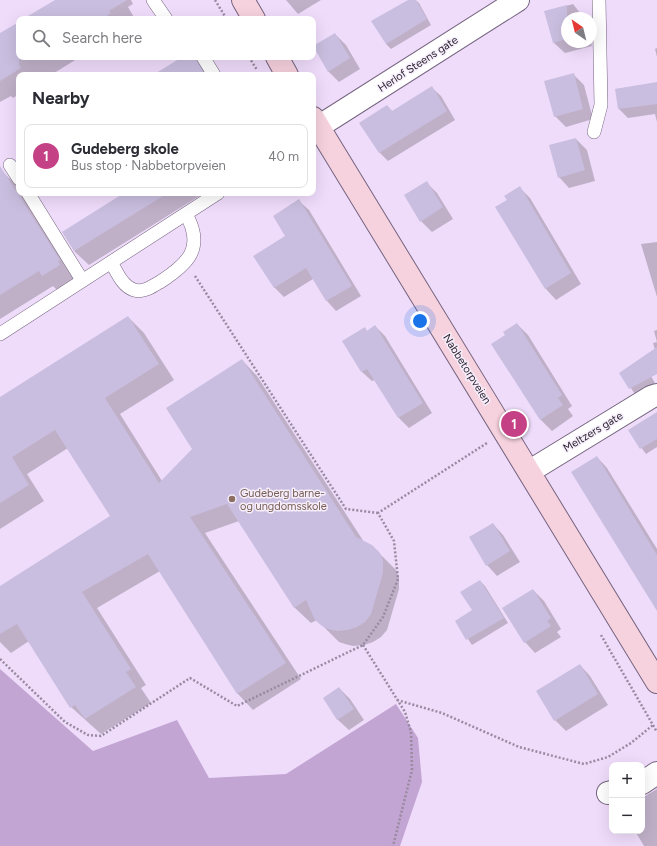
<!DOCTYPE html>
<meta charset="utf-8">
<style>
:root{--surface:#fff;--page:#f7f7f7;--text:#2b2b33;--muted:#7c7c81;--line:#e1e1e2;--accent:#c54185}
body{margin:0;font-family:Figtree,sans-serif;background:var(--page);color:var(--text)}
.controls{position:absolute;right:12px;bottom:12px;display:grid;overflow:hidden;border-radius:8px;box-shadow:0 4px 16px #0002}
.controls button{width:36px;height:36px;display:grid;place-items:center;padding:0;border:0;border-bottom:1px solid var(--line);background:var(--surface);color:var(--text);font:20px sans-serif}
.compass{position:absolute;left:561px;top:12px;width:36px;height:36px;border-radius:50%;background:var(--surface);box-shadow:0 4px 16px #0002;rotate:325deg}
.you{position:absolute;left:420px;top:321px;width:14px;height:14px;margin:-10px;border:3px solid #fff;border-radius:50%;background:#1a73e8;box-shadow:0 0 0 6px #1a73e833}
.badge{display:grid;place-items:center;width:26px;height:26px;border-radius:50%;background:var(--accent);color:#fff;font-size:13px;font-weight:700}
.pin{position:absolute;translate:-50% -50%;border:2px solid #fff;box-shadow:0 1px 4px #0006}
.list{margin:0;padding:0;list-style:none}
h2{display:flex;justify-content:space-between;align-items:center;height:52px;margin:0;padding:0 16px;font-size:17px}
h2 small{font-size:13px;font-weight:400;color:var(--muted)}
.list li{display:grid;grid-template-columns:26px 1fr auto;gap:12px;align-items:center;box-sizing:border-box;height:64px;margin:0 8px 8px;padding:0 8px;border:1px solid var(--line);border-radius:8px}
.list b{display:block;font-size:15px;white-space:nowrap}
.list p{margin:0;font-size:13px;white-space:nowrap;color:var(--muted)}
.list em{font-size:13px;font-style:normal;color:var(--muted)}
.icon{flex:none;width:22px;height:22px;fill:none;stroke:currentColor;stroke-width:2;stroke-linecap:round;stroke-linejoin:round}
.map{position:relative;flex:none;width:657px;height:846px;overflow:hidden}
.search{position:absolute;background:var(--surface);box-shadow:0 4px 16px #0002;left:16px;top:16px;width:300px;height:44px;display:flex;align-items:center;gap:10px;box-sizing:border-box;padding:0 14px;border-radius:8px;color:var(--muted);font-size:15px}
.panel{position:absolute;background:var(--surface);box-shadow:0 4px 16px #0002;left:16px;top:72px;width:300px;height:124px;border-radius:8px}
.map>svg:first-child{display:block}
.green{fill:#c2a5d2}
.shadow{fill:#0003}
.building{fill:#c9bedf}
.lines{fill:none;stroke-linecap:round;stroke-linejoin:round}
.lane-casing{stroke:#75647f;stroke-width:14}
.street-casing{stroke:#75647f;stroke-width:24}
.secondary-casing{stroke:#75647f;stroke-width:24}
.path{stroke:#988aa0;stroke-width:2.5;stroke-dasharray:2 2;stroke-linecap:butt}
.lane{stroke:#fff;stroke-width:13}
.street{stroke:#fff;stroke-width:22}
.secondary{stroke:#f6d1de;stroke-width:22}
.education-dot{fill:#8d6e63;stroke:#f6eefb;stroke-width:1.5}
.labels{text-anchor:middle;dominant-baseline:central;stroke-width:3;stroke-linejoin:round;paint-order:stroke}
.street-label{font-size:11px;fill:#2d2531;stroke:#f6eefb}
.education-label{font-size:11px;fill:#785e54;stroke:#f6eefb;text-anchor:start}
</style>
<div class="map">
<svg width="657" height="846" viewBox="0 0 657 846">
<rect width="100%" height="100%" fill="#efdcfb"/>
<path class="green" d="M0 669 93 751 177 720 209 778 286 774 396 704 418 738 422 782 400 846H0Z"/>
<path class="shadow" d="M57 0H131L133 4 128 7 135 19H26Z
M286 0H321L298 14Z
M410 0H415L419 3 431 25 391 49 386 44Z
M573 4 584 18H567V42H591L592 46 565 53 554 43 545 12Z
M19 23V57H80L51 75H19V94L13 98 11 96 0 102V34Z
M335 34 346 45 360 69 339 82 328 71Z
M657 48V57L655 49Z
M184 57H196L206 67 209 75H164Z
M573 74 584 85 593 119 566 127 555 116Z
M657 83V122L655 114 628 118 619 109 616 89Z
M432 88 441 96 455 120 388 161 380 153 360 123 387 106 393 112Z
M576 139 587 150 595 181 569 188 559 177Z
M0 170 16 184 19 193H21L74 274 72 276 74 280 57 290 53 286 0 319Z
M426 182 437 193 453 219 432 232 421 221Z
M520 188 530 198 581 284 556 300 546 289 497 207 508 200Z
M126 193H204L89 265 74 251Z
M299 201 309 210 361 296 336 311 327 301 313 279 284 297 274 287Z
M657 242V297L641 244Z
M128 317 144 333 174 380 120 414 162 481 194 449 242 360 257 376 364 542 372 546 396 570 399 577V589L387 630 381 637 373 642 364 645 353 646 345 644 339 642 317 620 311 623 295 608 239 521 205 533 301 679 253 710 238 694 160 571 97 608 146 685 141 688 151 703 101 734 71 707 29 641 11 653 0 642V587L111 516 68 448 27 474 44 501 0 529V398Z
M517 324 528 335 572 406 568 409 573 416 552 431 541 420 492 345 507 336Z
M375 326 385 336 432 413 409 428 399 418 375 380 372 381 362 372 367 331Z
M657 330V342L654 331Z
M657 342V357L653 343Z
M645 366 655 383 635 394 620 373Z
M657 424V447L646 454 629 431Z
M597 457 607 468 657 549V609Z
M493 524 503 535 520 562 497 576 487 565Z
M480 581 485 586 508 623 472 645 456 621 473 611Z
M533 590 544 601 561 629 557 632 561 637 535 653 525 642Z
M580 665 590 676 608 705 566 731 555 720 537 691Z
M339 688 350 699 364 720 349 730 338 720 324 698Z
M657 789V846H644L635 831H642V798Z"/>
<path class="building" d="M55 0H127L109 11 111 13 102 19H23Z
M408 0H416L427 19 386 44 371 21Z
M567 5V39L553 43 544 11Z
M19 22V65L21 68 0 81V33Z
M335 33 350 58 328 72 313 46Z
M182 57H195L205 75H153Z
M574 73 583 109 554 117 544 81Z
M657 82V104L618 109 615 89Z
M432 86 447 111 379 153 359 123 387 105 392 111Z
M576 138 585 170 558 178 549 145Z
M0 166 60 260 58 261 60 265 42 276 39 271 0 295Z
M427 181 443 207 420 222 404 195Z
M520 186 571 273 545 289 495 207 507 200 504 196Z
M124 193H168L74 251 62 232Z
M299 199 352 286 326 301 306 268 274 288 253 256 285 236 273 216Z
M128 316 159 364 105 398 159 483 192 449 166 408 242 359 356 537 372 545 380 553 383 561V573L371 614 365 622 357 627 348 630 337 631 328 629 322 626 315 620 306 600 294 608 227 504 190 517 286 663 237 694 148 554 82 592 131 669 126 672 136 687 85 719 75 705 70 708 17 624 0 634V586L110 516 55 430 12 457 29 485 0 503V397Z
M517 323 562 395 558 398 563 405 540 420 491 344 505 335 503 332Z
M375 325 423 403 398 418 367 369 361 372 342 341 365 327 367 331Z
M657 347V374L629 389 619 373Z
M657 412V439L640 449 628 430Z
M597 456 657 555V611L571 472Z
M493 523 510 551 486 566 469 537Z
M480 580 504 618 466 640 455 621 472 610 460 592Z
M533 589 551 618 547 621 551 626 524 643 502 608Z
M580 664 598 694 554 721 536 691Z
M339 687 354 709 337 720 323 698Z"/>
<g class="lines">
<defs>
<path id="lane" d="M153 0 166 19
M203 57 214 75
M594 132 601 105 599 0
M10 165 19 179
M28 193 82 280
M111 262C117 272 122 286 134 290 144 293 152 286 160 282 188 264 205 248 186 214
M0 334 218 193"/>
<path id="street" d="M318 127 518 0
M530 471 651 397 657 395
M642 783 657 773
M608 793 612 792"/>
<path id="secondary" d="M243 0 254 19
M277 57 287 75
M313 118 657 682"/>
</defs>
<use href="#lane" class="lane-casing"/>
<use href="#street" class="street-casing"/>
<use href="#secondary" class="secondary-casing"/>
<path class="path" d="M215 0 226 18
M249 57 257 70
M195 276 346 509 378 513
M601 635 657 732
M363 645 405 712 411 732 412 770 393 846
M0 659 65 722 88 735 101 736 190 678 237 706 363 645 383 617 398 579 394 541 378 513 487 443
M397 700 442 713 519 747 584 764 608 757 631 743 653 725"/>
<use href="#lane" class="lane"/>
<use href="#street" class="street"/>
<use href="#secondary" class="secondary"/>
</g>
<circle class="education-dot" cx="232" cy="499" r="4"/>
<g class="labels">
<g class="street-label">
<text transform="translate(418 64) rotate(-33)">Herlof Steens gate</text>
<text transform="translate(467 369) rotate(58)">Nabbetorpveien</text>
<text transform="translate(593 432) rotate(-31)">Meltzers gate</text>
</g>
<g class="education-label">
<text x="240" y="493">Gudeberg barne-<tspan x="240" dy="13">og ungdomsskole</tspan></text>
</g>
</g>
</svg>
<div class="controls">
<button>+</button>
<button>−</button>
</div>
<svg class="compass" viewBox="-18 -18 36 36"><path d="M0-13l5 13h-10z" fill="#e53935"/><path d="M0 13l5-13h-10z" fill="#7c7c81"/></svg>
<div class="you"></div>
<div class="pin badge" style="left:514px;top:424px">1</div>
<div class="search"><svg class="icon" aria-label="search" viewBox="0 0 24 24"><circle cx="10" cy="10" r="6"/><path d="M15 15l6 6"/></svg>Search here</div>
<section class="panel">
<h2>Nearby<small></small></h2>
<ul class="list">
<li><span class="badge">1</span><div><b>Gudeberg skole</b><p>Bus stop · Nabbetorpveien</p></div><em>40 m</em></li>
</ul>
</section>
</div>
